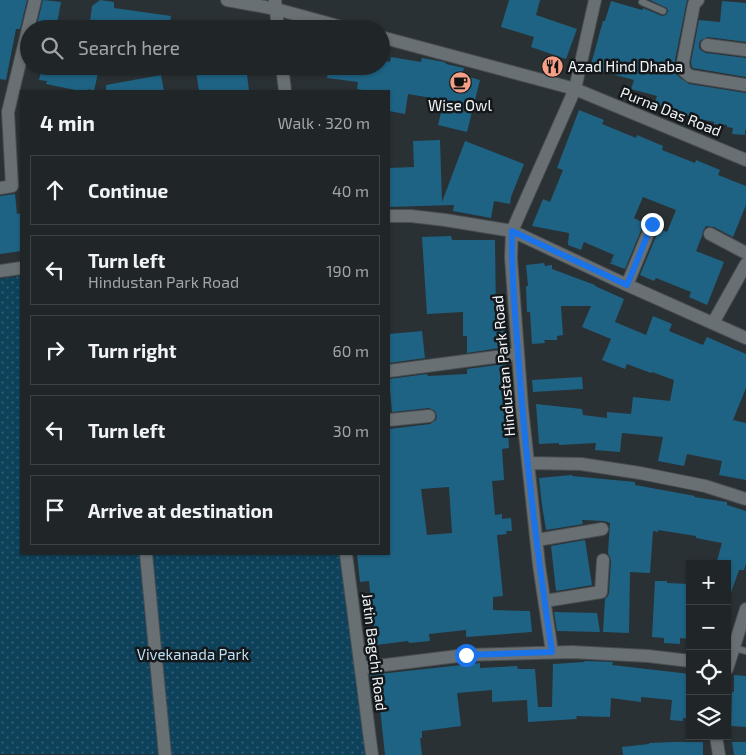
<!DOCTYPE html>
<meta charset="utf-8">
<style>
:root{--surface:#202527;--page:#2d3133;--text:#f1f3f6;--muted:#a2a5a7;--line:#3d4244}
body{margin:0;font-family:"Exo 2",sans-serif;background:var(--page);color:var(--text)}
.controls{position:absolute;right:15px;bottom:15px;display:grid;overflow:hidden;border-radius:0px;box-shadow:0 1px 4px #0004}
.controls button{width:45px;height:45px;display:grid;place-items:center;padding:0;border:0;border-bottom:1px solid var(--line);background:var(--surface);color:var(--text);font:25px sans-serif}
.stop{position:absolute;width:15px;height:15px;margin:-11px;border:4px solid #1a73e8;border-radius:50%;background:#fff}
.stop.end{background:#1a73e8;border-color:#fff;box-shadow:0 1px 5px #0008}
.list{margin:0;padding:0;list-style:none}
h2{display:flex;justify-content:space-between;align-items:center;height:65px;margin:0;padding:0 20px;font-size:21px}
h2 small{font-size:16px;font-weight:400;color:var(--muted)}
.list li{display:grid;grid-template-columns:32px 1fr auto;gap:15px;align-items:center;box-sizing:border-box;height:70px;margin:0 10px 10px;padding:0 10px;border:1px solid var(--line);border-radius:0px}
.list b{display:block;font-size:19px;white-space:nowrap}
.list p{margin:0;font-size:16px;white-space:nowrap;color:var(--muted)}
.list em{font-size:16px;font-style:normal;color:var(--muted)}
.icon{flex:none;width:28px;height:28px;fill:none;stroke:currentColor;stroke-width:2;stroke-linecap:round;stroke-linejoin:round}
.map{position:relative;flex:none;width:746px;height:755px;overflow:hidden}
.search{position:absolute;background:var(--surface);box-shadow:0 1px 4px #0004;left:20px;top:20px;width:370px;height:55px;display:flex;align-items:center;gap:12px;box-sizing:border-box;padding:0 18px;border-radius:28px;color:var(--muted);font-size:19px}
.panel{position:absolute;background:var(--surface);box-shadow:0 1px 4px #0004;left:20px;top:90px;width:370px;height:465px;border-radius:0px}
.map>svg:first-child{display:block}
.grass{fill:url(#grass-dots)}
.building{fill:#1f6384;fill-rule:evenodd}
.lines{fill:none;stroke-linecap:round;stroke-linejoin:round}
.service-casing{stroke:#484d51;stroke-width:8}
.minor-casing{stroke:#484d51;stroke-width:14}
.service{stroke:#697074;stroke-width:6}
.minor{stroke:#697074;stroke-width:12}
.route{stroke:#1a73e8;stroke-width:6}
.labels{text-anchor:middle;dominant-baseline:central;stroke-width:5;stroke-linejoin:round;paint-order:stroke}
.poi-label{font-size:15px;fill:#f1f5f7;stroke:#15181a;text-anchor:start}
.street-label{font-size:15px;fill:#f1f5f7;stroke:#15181a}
.park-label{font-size:15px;fill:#bddff4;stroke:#15181a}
</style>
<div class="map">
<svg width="746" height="755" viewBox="0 0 746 755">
<defs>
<pattern id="grass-dots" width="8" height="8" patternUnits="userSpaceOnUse" patternTransform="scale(1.25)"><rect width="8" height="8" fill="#0e425b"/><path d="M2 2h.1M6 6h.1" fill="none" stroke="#325e73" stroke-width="1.8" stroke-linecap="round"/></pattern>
</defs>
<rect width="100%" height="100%" fill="#2a3134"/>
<path class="grass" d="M21 276V554H340L367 755 0 754V279Z"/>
<path class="building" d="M0 0H27L20 29H16L6 80 0 79Z
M43 0 61 2 56 29H36Z
M100 0 114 2V8L171 16 169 29H89L92 6Z
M509 0H540L536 15 577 29 566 59 531 47 534 37 501 27Z
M650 0H687L675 60 676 73 679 77 689 84 746 93V130H745V135L732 134 733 128 727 127V125L714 124V122L686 116 683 112 654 104 657 96 631 89 634 80 590 68 603 21H605L611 1 642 10 643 8 662 16 666 15 668 11 667 8Z
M722 1 746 3V42L708 37 701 40 699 43V48L702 51 706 53 746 58V77L693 68 692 67 691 62 699 20 720 22Z
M391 57 421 62 422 58 444 62 446 63V64L464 68 462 75 480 80 467 132 438 125 444 100 408 94 405 114 389 111V91H367L357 89 358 82 327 78 329 66H381V60L390 62Z
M42 66H64L98 73 94 91 88 89 87 91H80L46 84 47 81 39 80Z
M195 66H246L249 91H199Z
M161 75 164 91H106V85Z
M579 110 604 120 602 124 636 138 637 135 663 146 662 150 695 163 696 160 720 170 718 175 746 186V205L733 237 714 227 706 226 703 231 702 236 696 251 724 262 707 305 689 297 691 292 656 278 654 281 640 275 659 229 667 232 676 210 643 197 634 218 644 223 625 269 609 263 613 262 611 261 614 255 584 242 581 250 568 245 569 233 532 226 543 199 550 202 563 170 557 168Z
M440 140 442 202 465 141 524 164 511 197 510 204 494 201 491 218 453 211 454 205 389 207V168L414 167 413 141Z
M15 194 17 214 21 213V251L0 254V196Z
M451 236 452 240H495L496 323H506V347L467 353V336H463V312L427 314 422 237Z
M544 263 545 266 552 265V269L595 285V286L624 299 615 322 646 335 653 316 672 324 669 331 703 345 707 337 746 354V388L733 420 746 423V480L719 475 722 461 687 454 684 466 658 461 663 437 622 433 620 452 595 450 596 443 559 445V443L539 444 536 404 582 409 583 415 607 418V412L631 414 633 397 670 401 674 380 652 372 651 373 627 364 625 369 602 360 611 339 582 327 591 306H561L563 335 557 336V340H544L545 343 532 344 530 312H527L526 286H528L526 265Z
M422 331 425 358 389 363V334Z
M505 364 509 448 502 449 504 480 492 481 495 515 502 514V519L511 518 512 531H506L507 534 497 535 503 596 493 597V610L530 611 532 632 466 637V630L429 634 430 641 409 643 408 641 376 645 369 581 360 582 357 554H389V429L430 424 436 420 437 416 435 411 429 408 392 412 389 379 427 374 428 376 467 374V369ZM449 487 452 533 427 535 421 489Z
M582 377 583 389 533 392 532 380Z
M572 475V476L635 482V485L695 496 694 497 727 502V505L746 511V564L744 570H739L729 598H727V564H716L722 543 696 538V536L658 530V532L653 531 650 573 630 572 629 633 603 632 605 599 608 596 609 593 611 561 610 557 608 553 610 523 604 521 582 520 583 524 546 530 542 505 539 478Z
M585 540 592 585 556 591 551 546Z
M655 581H667V583L690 584V639L680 638V644L664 643V638L652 637Z
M554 612 597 613 600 632 557 631Z
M585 661 613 662 612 665 690 674V719L683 718V721L670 720 672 700 641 697V702L611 698 610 717 576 716 577 719 528 722 527 700 492 702V690L457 693 461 726 422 731V738H420L422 755H385L380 708 374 709 370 675 480 663V668L517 666 518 669H535L538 707H552L553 664 584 662Z
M734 675 746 676V727L731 726 732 692H734Z
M675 742H703V755H623L622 747 649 744V743Z
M732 742H746V755H734Z"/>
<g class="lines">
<defs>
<path id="service" d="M643 0 642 2 663 11
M734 648 746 651"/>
<path id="minor" d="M227 0 276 9 349 29
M275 0 278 29
M698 0 694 4 683 62 684 71 690 76 746 85
M381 37 575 89 746 160
M707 45 746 50
M282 66 285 91
M0 188 12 186 8 112 35 0
M389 216H411L445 220 512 231 627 285 746 338
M710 234 746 253
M0 271 21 268
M627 285 652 224
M713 323 746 264
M389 371 518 354
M389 420 429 416
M528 463 581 464 640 473 705 486 746 499
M537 540 602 529
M146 554 165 755
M346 554 372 755
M545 601 601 592 603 560
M552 652 539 565 522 407 511 258 512 231 575 89 595 0
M361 668 466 655 572 652 648 656 690 661
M727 669 746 609
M716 736 719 755"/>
</defs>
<use href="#service" class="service-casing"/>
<use href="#minor" class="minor-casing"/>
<use href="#service" class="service"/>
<use href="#minor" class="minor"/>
</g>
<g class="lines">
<path class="route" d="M466 655 552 652C537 553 525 453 518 353 515 312 511 272 512 231L627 285 652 224"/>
</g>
<defs>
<symbol id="restaurant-disc" viewBox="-11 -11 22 22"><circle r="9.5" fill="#f49f86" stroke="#15181a"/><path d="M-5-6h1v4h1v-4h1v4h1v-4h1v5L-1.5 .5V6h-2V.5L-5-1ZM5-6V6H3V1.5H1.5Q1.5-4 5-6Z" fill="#111"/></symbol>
<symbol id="cafe-disc" viewBox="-11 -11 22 22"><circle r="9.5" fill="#f49f86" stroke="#15181a"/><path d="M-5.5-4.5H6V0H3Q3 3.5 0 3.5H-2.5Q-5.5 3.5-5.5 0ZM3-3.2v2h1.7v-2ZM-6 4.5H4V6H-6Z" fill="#111"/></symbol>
</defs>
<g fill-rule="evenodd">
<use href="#restaurant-disc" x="540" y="54" width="25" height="25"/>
<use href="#cafe-disc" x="448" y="70" width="25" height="25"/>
</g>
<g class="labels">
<g class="poi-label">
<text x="568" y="66">Azad Hind Dhaba</text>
<text x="460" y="105" text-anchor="middle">Wise Owl</text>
</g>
<g class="street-label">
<text transform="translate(671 111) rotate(22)">Purna Das Road</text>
<text transform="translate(503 366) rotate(-95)">Hindustan Park Road</text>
<text transform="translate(375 652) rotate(83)">Jatin Bagchi Road</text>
</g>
<g class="park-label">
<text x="193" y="654">Vivekanada Park</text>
</g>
</g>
</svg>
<div class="controls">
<button>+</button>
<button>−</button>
<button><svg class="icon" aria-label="locate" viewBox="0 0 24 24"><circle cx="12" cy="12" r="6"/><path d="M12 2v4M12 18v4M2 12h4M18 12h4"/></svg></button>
<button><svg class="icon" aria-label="layers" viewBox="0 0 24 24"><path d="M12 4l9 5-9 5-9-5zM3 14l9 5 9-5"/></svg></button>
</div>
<div class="stop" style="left:466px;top:655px"></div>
<div class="stop end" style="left:652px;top:224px"></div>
<div class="search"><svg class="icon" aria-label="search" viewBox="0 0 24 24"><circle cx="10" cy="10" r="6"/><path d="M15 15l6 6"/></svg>Search here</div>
<section class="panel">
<h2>4 min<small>Walk · 320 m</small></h2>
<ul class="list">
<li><svg class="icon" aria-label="ahead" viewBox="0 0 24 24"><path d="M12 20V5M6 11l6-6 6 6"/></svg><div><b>Continue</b></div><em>40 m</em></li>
<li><svg class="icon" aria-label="left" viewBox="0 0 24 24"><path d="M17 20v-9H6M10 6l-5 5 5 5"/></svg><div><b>Turn left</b><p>Hindustan Park Road</p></div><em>190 m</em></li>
<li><svg class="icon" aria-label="right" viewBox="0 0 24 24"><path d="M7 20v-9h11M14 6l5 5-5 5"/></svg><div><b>Turn right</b></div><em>60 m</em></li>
<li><svg class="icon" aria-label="left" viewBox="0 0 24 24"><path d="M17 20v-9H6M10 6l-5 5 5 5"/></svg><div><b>Turn left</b></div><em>30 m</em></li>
<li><svg class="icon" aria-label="arrive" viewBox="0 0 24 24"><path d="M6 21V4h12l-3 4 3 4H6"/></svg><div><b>Arrive at destination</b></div></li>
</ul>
</section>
</div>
